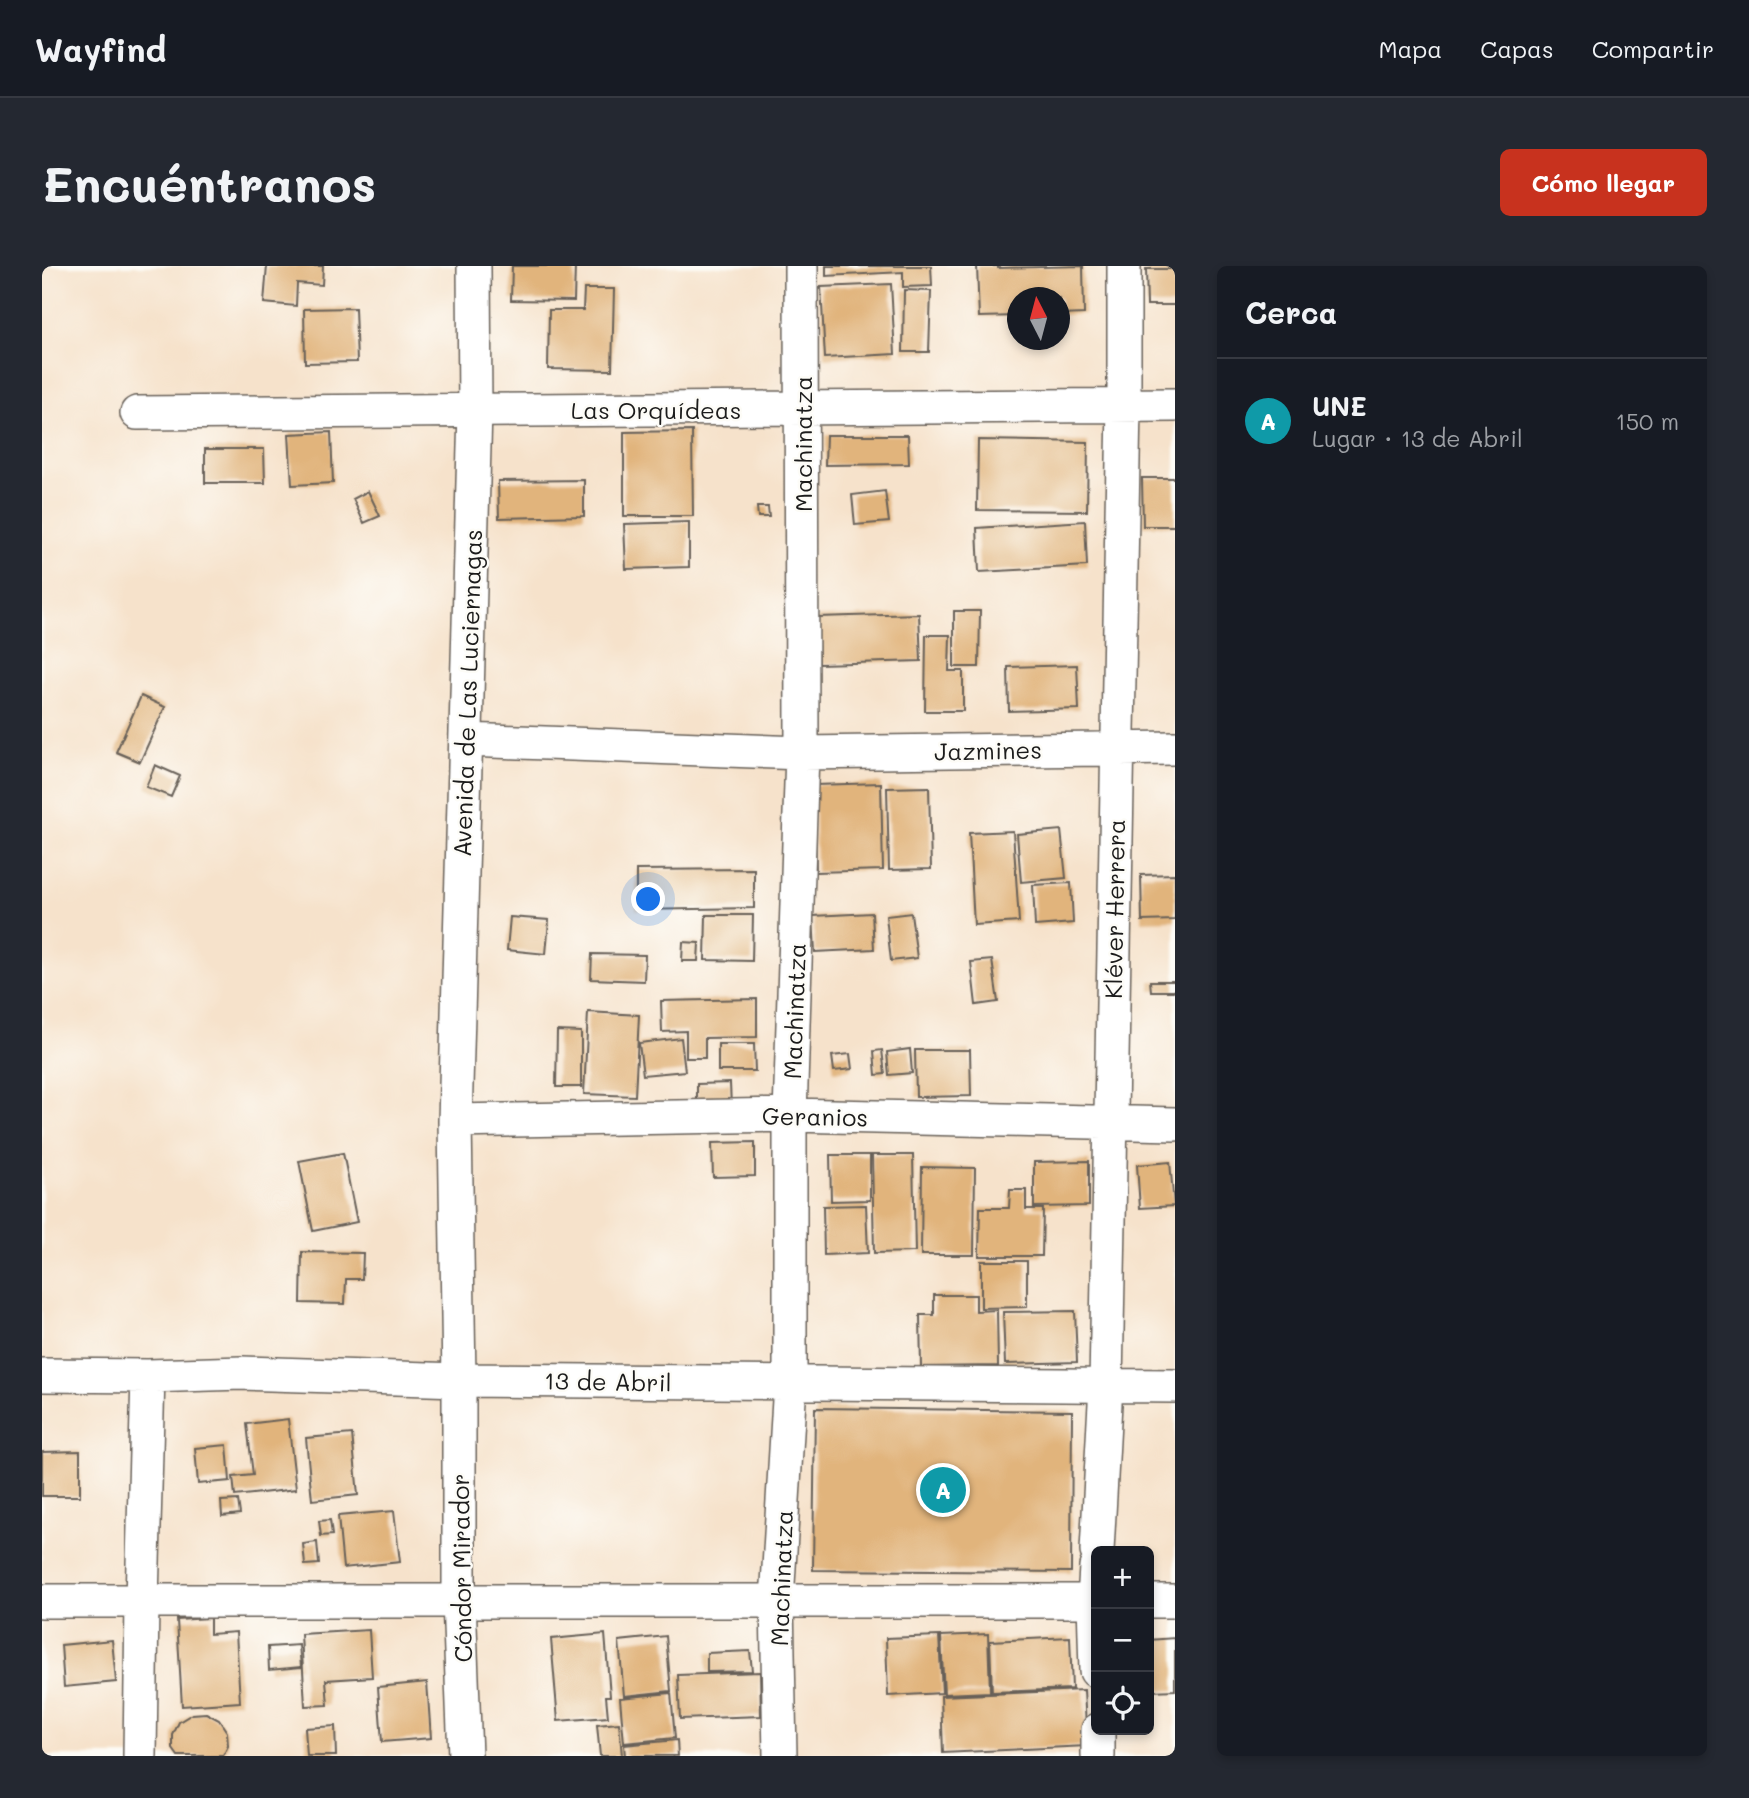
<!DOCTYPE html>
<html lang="es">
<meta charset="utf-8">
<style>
:root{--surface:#171b24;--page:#242831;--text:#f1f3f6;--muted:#9ea1a6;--line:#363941;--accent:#c8321e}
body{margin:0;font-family:Mali,sans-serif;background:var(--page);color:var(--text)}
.controls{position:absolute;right:21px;bottom:21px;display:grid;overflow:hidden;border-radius:10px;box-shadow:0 4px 10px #0003}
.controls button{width:63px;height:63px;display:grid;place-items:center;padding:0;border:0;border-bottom:2px solid var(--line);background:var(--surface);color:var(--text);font:35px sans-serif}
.compass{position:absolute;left:965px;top:21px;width:63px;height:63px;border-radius:50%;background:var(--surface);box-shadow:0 4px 10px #0003;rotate:354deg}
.you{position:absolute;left:607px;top:634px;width:24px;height:24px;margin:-18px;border:5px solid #fff;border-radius:50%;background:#1a73e8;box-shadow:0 0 0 10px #1a73e833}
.badge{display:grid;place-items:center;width:46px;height:46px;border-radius:50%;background:var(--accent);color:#fff;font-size:23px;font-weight:700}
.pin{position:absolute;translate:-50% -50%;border:4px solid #fff;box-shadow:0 2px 7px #0006}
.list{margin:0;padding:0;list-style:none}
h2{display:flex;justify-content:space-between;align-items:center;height:91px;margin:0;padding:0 28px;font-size:30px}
h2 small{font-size:23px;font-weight:400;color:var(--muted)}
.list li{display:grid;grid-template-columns:46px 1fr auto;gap:21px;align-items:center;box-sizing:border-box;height:126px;padding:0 28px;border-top:2px solid var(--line)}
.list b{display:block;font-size:26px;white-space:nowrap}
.list p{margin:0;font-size:23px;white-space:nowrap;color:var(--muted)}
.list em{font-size:23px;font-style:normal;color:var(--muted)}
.icon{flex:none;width:38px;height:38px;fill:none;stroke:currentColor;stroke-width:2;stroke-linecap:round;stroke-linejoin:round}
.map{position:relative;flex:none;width:1133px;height:1490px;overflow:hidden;border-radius:10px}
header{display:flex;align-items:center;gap:42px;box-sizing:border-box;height:98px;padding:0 35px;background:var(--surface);border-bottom:2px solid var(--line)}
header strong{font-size:33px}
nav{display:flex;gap:38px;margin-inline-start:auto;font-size:24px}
.intro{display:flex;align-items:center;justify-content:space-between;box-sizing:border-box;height:168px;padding:0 42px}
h1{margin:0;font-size:49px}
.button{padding:18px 32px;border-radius:10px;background:var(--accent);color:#fff;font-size:24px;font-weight:700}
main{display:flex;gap:42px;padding:0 42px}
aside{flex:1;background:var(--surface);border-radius:10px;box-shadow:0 4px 10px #0003}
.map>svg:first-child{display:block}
.building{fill:#e1b47b}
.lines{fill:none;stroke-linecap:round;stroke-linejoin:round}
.minor-casing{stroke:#686159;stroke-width:36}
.minor{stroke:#fff;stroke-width:33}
.labels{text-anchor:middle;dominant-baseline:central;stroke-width:5;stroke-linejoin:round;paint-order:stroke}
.street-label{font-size:24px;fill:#1c1c1c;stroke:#fdfcf7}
</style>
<header>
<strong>Wayfind</strong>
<nav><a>Mapa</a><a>Capas</a><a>Compartir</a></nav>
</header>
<div class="intro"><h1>Encuéntranos</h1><a class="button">Cómo llegar</a></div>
<main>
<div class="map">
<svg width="1133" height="1490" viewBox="0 0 1133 1490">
<rect width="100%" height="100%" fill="#fdfcf7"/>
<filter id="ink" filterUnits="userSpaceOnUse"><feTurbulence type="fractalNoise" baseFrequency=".0143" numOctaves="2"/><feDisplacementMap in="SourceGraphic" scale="14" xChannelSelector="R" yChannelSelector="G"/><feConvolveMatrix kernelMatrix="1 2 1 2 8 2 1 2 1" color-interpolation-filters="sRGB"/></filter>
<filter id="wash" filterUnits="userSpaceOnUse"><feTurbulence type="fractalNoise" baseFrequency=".00686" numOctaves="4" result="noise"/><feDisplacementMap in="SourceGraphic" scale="28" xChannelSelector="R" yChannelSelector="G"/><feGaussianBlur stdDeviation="1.57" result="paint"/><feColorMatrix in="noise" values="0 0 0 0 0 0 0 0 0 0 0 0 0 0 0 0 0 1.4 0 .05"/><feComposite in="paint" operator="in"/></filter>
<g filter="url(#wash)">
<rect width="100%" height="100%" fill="#f6e2cb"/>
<g id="blocks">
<path class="building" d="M225 0H281L280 19 255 17 254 40 222 37Z
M470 0H533L532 35 469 34Z
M784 0H889L890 20 861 21V6L784 10Z
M935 0H956V2L1041 0 1042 48 1018 49V32H976V50L937 51Z
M1104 3H1133V39H1105Z
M849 18 853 88 783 92 779 21Z
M542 23H572L570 104 506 103 507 44H541Z
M862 24 889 25 887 86H861Z
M313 42 315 96 263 97 262 43Z
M650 165 651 250H582V166Z
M289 166 291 217 250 219 247 168Z
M784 169H866L867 198 783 199Z
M936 174 1046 176 1045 245 935 244Z
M163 183H222L223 217H163Z
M1100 212H1133V260H1101Z
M542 214V250L457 252 456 215Z
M326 225 338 250 322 257 311 233Z
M843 225 847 256 813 259 810 229Z
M715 241H726L727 251H716Z
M1043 255 1045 300 937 306 935 262Z
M647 256V301L584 303 582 258Z
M912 345H938L937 401H912Z
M877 348 879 395 777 398 775 351Z
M884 369H908L907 405H921V445H883Z
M1035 399 1037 443 967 445 966 401Z
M99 430 123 441 98 496 74 486Z
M113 499 138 510 129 531 104 521Z
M839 517 841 604 774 606 772 519Z
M887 521 889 603 847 604 845 522Z
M1019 564 1024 612 979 616 975 568Z
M971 565 977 656 932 659 927 567Z
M712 603V642L594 644V604Z
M1133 608V654L1100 655 1099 609Z
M1029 617 1031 657 993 660 991 619Z
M830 647 832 683 773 686 771 650Z
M869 647 875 692 849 695 844 650Z
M664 649H711L710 695 663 694Z
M468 651 507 654 504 688 465 684Z
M641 676 657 677 656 695H640Z
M550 688 603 689 602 715 549 713Z
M950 694 956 736 934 739 929 696Z
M1108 715H1133V725H1109Z
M715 733V771L663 772V792H644V765L620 766 619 735Z
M546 746 597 749 593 830 542 828Z
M515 765 539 766V821H514Z
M639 772 643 805 601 809 597 777Z
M676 778H712L713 805H676Z
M868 783 870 807 847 809 845 786Z
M840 784 843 808 834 809 832 785Z
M873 784H928L929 830 874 831Z
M808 788 810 803 792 805 790 790Z
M688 817 689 841 655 842V818Z
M713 876V910L671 911 670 877Z
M301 887 315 956 271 965 257 895Z
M788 889H828V934L789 935Z
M830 889H871L873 986 832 987Z
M1047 895V940L992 941V896Z
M1128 896 1132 940 1098 942 1095 899Z
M880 901 933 902 932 989H879Z
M968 924H984V943H1001L1000 990H937L938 942H967Z
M824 939 826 987 782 989 781 940Z
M260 986 321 987 320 1013H304L303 1038 259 1037Z
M939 995H985V1041L939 1042Z
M892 1029H934V1045L955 1044 956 1100 879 1101 878 1049H892Z
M1033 1045 1035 1096 963 1098 961 1046Z
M773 1142 1030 1145 1029 1306 771 1304Z
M246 1153 254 1223 193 1230 191 1211 211 1209 205 1158Z
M310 1168 316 1229 270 1234 264 1172Z
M185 1179 188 1215 156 1218 153 1182Z
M38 1185V1230H0V1186Z
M196 1234 198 1248 180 1250 179 1235Z
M352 1245 358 1296 301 1302 296 1250Z
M288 1254 290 1269 279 1270 277 1255Z
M275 1276 277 1298 263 1299 261 1278Z
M168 1352V1368L194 1366 198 1436 140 1440 135 1354Z
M327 1364 330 1411 284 1414 286 1439 263 1440 259 1368Z
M563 1368 568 1430H564L566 1451 516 1455 509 1373Z
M946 1368 948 1426 902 1428 899 1370Z
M624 1370 629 1425 582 1430 577 1375Z
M897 1370 900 1427 846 1430 844 1372Z
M1028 1371 1030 1423 950 1426 948 1375Z
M1133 1372V1424L1110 1425 1107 1374Z
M70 1374 74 1416 22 1421 19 1379Z
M257 1379 259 1401 227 1404 226 1381Z
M708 1385 710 1405 665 1406V1387Z
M718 1406 719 1450 638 1453 636 1409Z
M385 1416 389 1472 340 1476 336 1421Z
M1042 1424 1045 1480 901 1487 899 1430Z
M629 1427 633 1472 582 1477 578 1432Z
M164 1447 177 1454 185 1466 186 1480 181 1490H136L131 1483V1469L137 1456 150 1448Z
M577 1457 580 1490H558L555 1459Z
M293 1460 294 1490H265L263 1462Z
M635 1474 636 1490H583L582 1479Z"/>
</g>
</g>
<g filter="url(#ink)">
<use href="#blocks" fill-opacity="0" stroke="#686159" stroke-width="2"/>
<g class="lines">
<defs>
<path id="minor" d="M95 147 1133 139
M424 474 760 487 1133 482
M413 855 748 849 1133 858
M0 1109 106 1110 200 1107 417 1114 1133 1120
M1055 1285 1064 1119 1082 140V0
M1054 1301 1052 1335 1054 1405
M0 1335H1054
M1107 1335H1133
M1056 1464V1490
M98 1490 100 1335 106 1110
M423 1490 417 1334V1114L413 855 433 145 432 0
M738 1490 735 1335 748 1117V849L760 487 759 0"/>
</defs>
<use href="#minor" class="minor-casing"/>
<use href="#minor" class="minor"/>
</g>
</g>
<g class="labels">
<g class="street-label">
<text x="614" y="143">Las Orquídeas</text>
<text transform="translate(760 178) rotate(-90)">Machinatza</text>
<text transform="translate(425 427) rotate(-88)">Avenida de Las Luciernagas</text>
<text transform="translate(946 484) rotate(-1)">Jazmines</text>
<text transform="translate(1072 643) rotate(-89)">Kléver Herrera</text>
<text transform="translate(752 745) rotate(-88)">Machinatza</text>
<text transform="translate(773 850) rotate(1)">Geranios</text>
<text transform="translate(566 1115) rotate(1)">13 de Abril</text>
<text transform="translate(419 1302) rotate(-91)">Cóndor Mirador</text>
<text transform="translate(739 1312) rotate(-88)">Machinatza</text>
</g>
</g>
</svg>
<div class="controls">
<button>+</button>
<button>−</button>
<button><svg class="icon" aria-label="locate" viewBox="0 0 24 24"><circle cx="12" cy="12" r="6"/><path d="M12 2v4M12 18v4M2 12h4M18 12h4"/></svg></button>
</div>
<svg class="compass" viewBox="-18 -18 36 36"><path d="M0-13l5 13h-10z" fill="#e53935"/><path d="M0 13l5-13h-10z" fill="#9ea1a6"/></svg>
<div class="you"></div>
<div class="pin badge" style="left:901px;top:1224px;background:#0f9aa8">A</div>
</div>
<aside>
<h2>Cerca<small></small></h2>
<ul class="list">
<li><span class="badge" style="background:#0f9aa8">A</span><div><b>UNE</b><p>Lugar · 13 de Abril</p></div><em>150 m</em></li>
</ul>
</aside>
</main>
